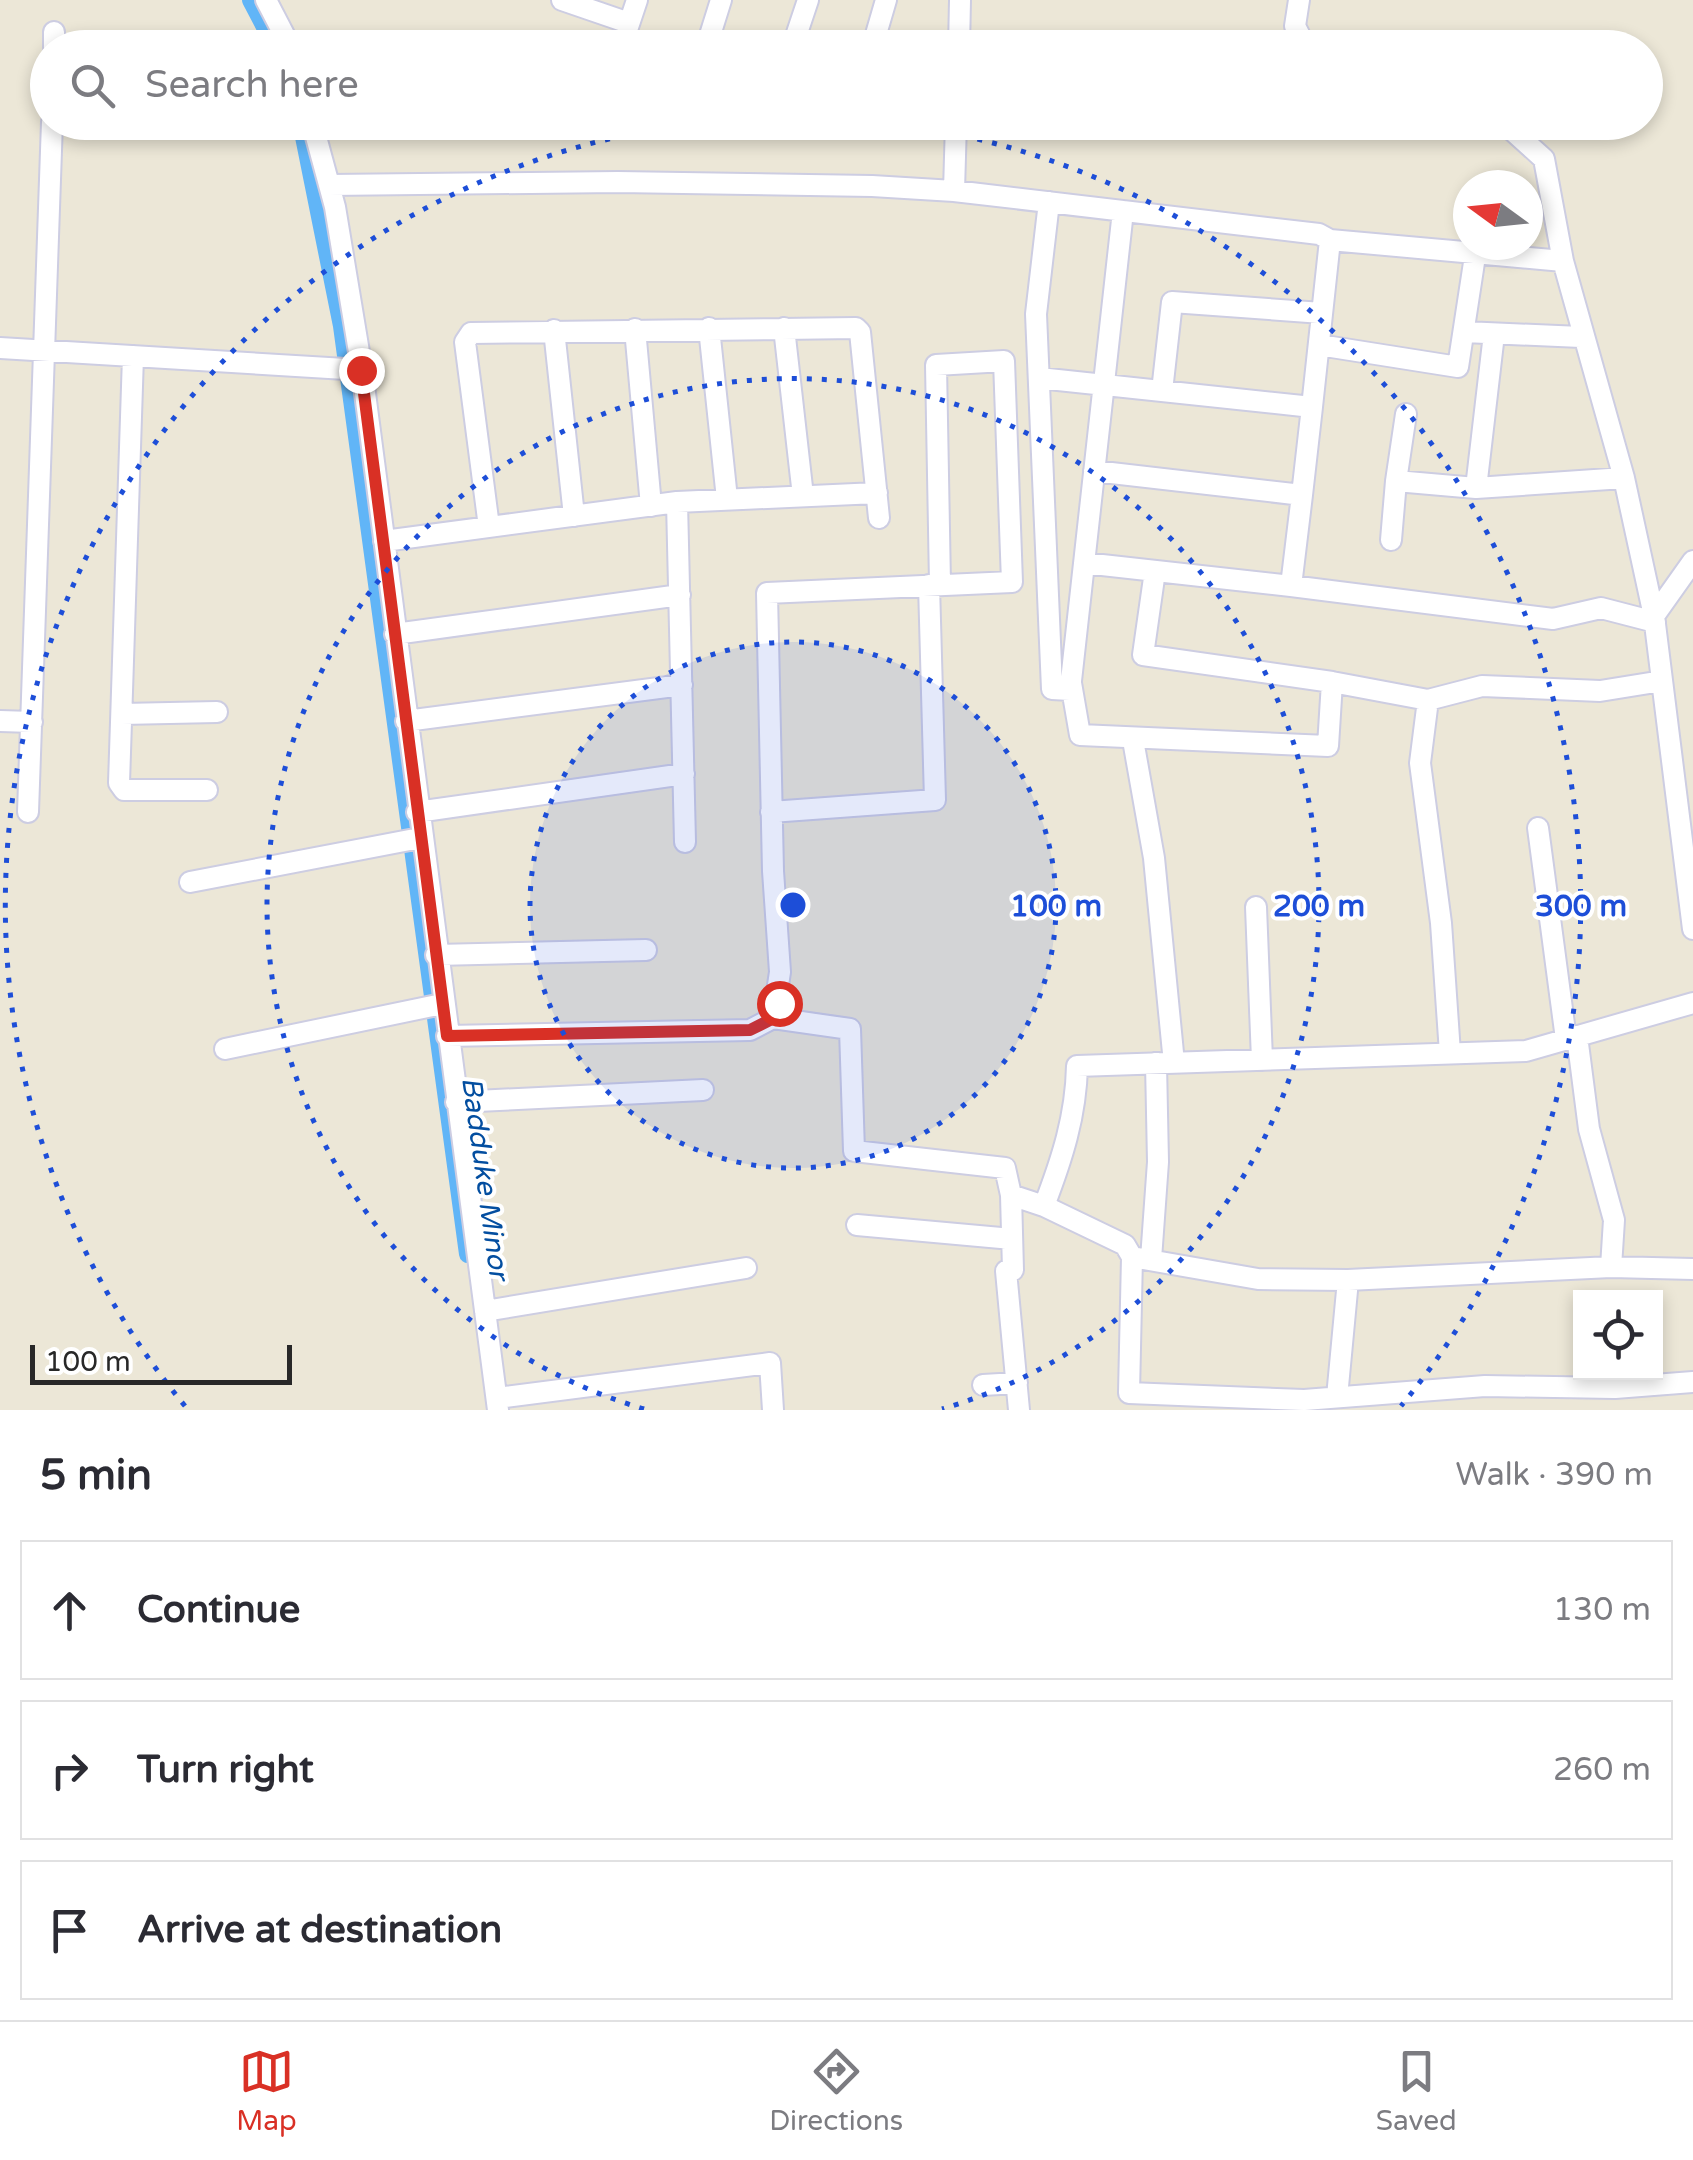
<!DOCTYPE html>
<meta charset="utf-8">
<style>
:root{--surface:#fff;--page:#f7f7f7;--text:#2b2b33;--muted:#7c7c81;--line:#e1e1e2;--accent:#d93025}
body{margin:0;font-family:"Varela Round",sans-serif;background:var(--page);color:var(--text)}
.controls{position:absolute;right:30px;bottom:30px;display:grid;overflow:hidden;border-radius:0px;box-shadow:0 5px 15px #0003}
.controls button{width:90px;height:90px;display:grid;place-items:center;padding:0;border:0;border-bottom:2px solid var(--line);background:var(--surface);color:var(--text);font:50px sans-serif}
.compass{position:absolute;left:1453px;top:170px;width:90px;height:90px;border-radius:50%;background:var(--surface);box-shadow:0 5px 15px #0003;rotate:285deg}
.scale{position:absolute;left:30px;bottom:25px;width:262px;box-sizing:border-box;padding-left:10px;border:5px solid #282828;border-top:0;font-size:28px;line-height:35px;white-space:nowrap;color:#282828;-webkit-text-stroke:8px #fff;paint-order:stroke}
.stop{position:absolute;width:30px;height:30px;margin:-22px;border:8px solid #d93025;border-radius:50%;background:#fff}
.stop.end{background:#d93025;border-color:#fff;box-shadow:0 2px 10px #0008}
.list{margin:0;padding:0;list-style:none}
h2{display:flex;justify-content:space-between;align-items:center;height:130px;margin:0;padding:0 40px;font-size:42px}
h2 small{font-size:32px;font-weight:400;color:var(--muted)}
.list li{display:grid;grid-template-columns:65px 1fr auto;gap:30px;align-items:center;box-sizing:border-box;height:140px;margin:0 20px 20px;padding:0 20px;border:2px solid var(--line);border-radius:0px}
.list b{display:block;font-size:38px;white-space:nowrap}
.list em{font-size:32px;font-style:normal;color:var(--muted)}
.icon{flex:none;width:55px;height:55px;fill:none;stroke:currentColor;stroke-width:2;stroke-linecap:round;stroke-linejoin:round}
.map{position:relative;flex:none;width:1693px;height:1410px;overflow:hidden}
.search{position:absolute;background:var(--surface);box-shadow:0 5px 15px #0003;left:30px;right:30px;top:30px;height:110px;display:flex;align-items:center;gap:25px;box-sizing:border-box;padding:0 35px;border-radius:55px;color:var(--muted);font-size:38px}
.sheet{height:610px;background:var(--surface)}
nav{display:flex;justify-content:space-around;align-items:center;box-sizing:border-box;height:140px;border-top:2px solid var(--line);background:var(--surface);font-size:28px;color:var(--muted)}
nav a{display:grid;justify-items:center;gap:5px}
nav .on{color:var(--accent)}
.map>svg:first-child{display:block}
.lines{fill:none;stroke-linecap:round;stroke-linejoin:round}
.canal{stroke:#61b5f7;stroke-width:18}
.street-casing{stroke:#cdcde2;stroke-width:24}
.street{stroke:#fff;stroke-width:20}
.route{stroke:#d93025;stroke-width:12}
.ring{fill:none;stroke:#1d4ed8;stroke-width:5;stroke-dasharray:5 10}
.labels{text-anchor:middle;dominant-baseline:central;stroke-width:8;stroke-linejoin:round;paint-order:stroke}
.water-label{font-size:28px;font-style:italic;fill:#034ea0;stroke:#fff}
.centre{fill:#1d4ed8;stroke:#fff;stroke-width:5}
.ring-label{font-size:30px;text-anchor:middle;font-weight:bold;fill:#1d4ed8;stroke:#fff;stroke-width:8;stroke-linejoin:round;paint-order:stroke}
</style>
<div class="map">
<svg width="1693" height="1410" viewBox="0 0 1693 1410">
<rect width="100%" height="100%" fill="#ece7d7"/>
<g class="lines">
<path class="canal" d="M251 0 276 48
M301 122 342 326 468 1254"/>
<defs>
<path id="street" d="M266 0 291 48
M562 0 629 23
M1299 0 1295 26 1306 48
M54 48V32
M621 48 637 0
M706 48 721 0
M792 48 808 0
M872 48 886 0
M959 48 960 0
M312 122 335 207 362 370 498 1410
M1503 122 1544 159 1563 261 1624 478 1654 616 1693 929
M329 185 618 182 872 186 954 191 1319 234 1330 240 1563 261
M954 191 956 122
M1049 202 1036 314 1052 689 1070 690 1123 211
M709 328 727 499
M784 328 803 496
M635 329 651 506
M554 330 574 516
M1464 332 1581 337
M1494 334 1476 488 1624 478
M1319 345 1458 367 1475 256
M0 348 362 370
M133 356 119 783 124 790H207
M1039 378 1312 407 1330 240
M1162 391 1172 302 1322 313
M1094 471 1302 495 1312 407
M1396 481 1406 414
M677 502 685 842
M489 527 465 342 471 333 856 328 860 332 879 518
M1391 540 1396 481 1476 488
M384 541 677 502 877 493
M1084 563 1291 586 1302 495
M1291 586 1553 619 1601 608 1655 622
M1654 616 1693 561
M395 634 680 595
M1332 682 1428 700 1420 763 1441 923 1450 1053
M1071 683 1080 735 1328 746 1332 682 1143 655 1155 571
M1428 700 1482 686 1600 691 1662 681
M122 714 217 712
M0 721 32 722
M406 721 682 685
M1133 740 1154 858 1174 1063
M28 812 52 122
M417 812 684 774
M771 812 935 800 929 585
M1538 828 1566 1039
M190 882 420 838
M1256 907 1262 1060
M436 955 646 950
M773 1018 850 1029 854 1151 1005 1168 1011 1195
M447 1036 750 1030 773 1018 780 972 773 871 767 593 1012 582 1004 361 936 365 940 584
M1577 1036 1589 1129 1614 1220 1611 1267 1348 1280 1258 1279 1132 1257 1125 1245 1044 1206C1062 1159 1076 1116 1077 1066L1526 1051 1693 1003
M225 1049 442 1004
M456 1102 703 1090
M857 1225 1012 1239
M1132 1257 1129 1393 1304 1400 1485 1386 1615 1388 1693 1382
M1151 1259 1158 1162 1156 1063
M1611 1267 1693 1269
M485 1311 746 1268
M983 1385 1017 1383
M1337 1397 1348 1280
M497 1398 770 1363 773 1410
M1019 1410 1006 1271 1013 1270 1011 1195 1044 1206"/>
</defs>
<use href="#street" class="street-casing"/>
<use href="#street" class="street"/>
</g>
<g class="lines">
<path class="route" d="M361 370 447 1036 750 1030 774 1018 779 1003"/>
</g>
<circle cx="793" cy="905" r="263" fill="#1d4ed8" fill-opacity=".12"/>
<g class="ring">
<circle cx="793" cy="905" r="263"/>
<path d="M644 1409A526 526 0 1 1 942 1409"/>
<path d="M185 1406A788 788 0 0 1 697 123M889 123A788 788 0 0 1 1401 1406"/>
</g>
<g class="labels">
<g class="water-label">
<text transform="translate(485 1178) rotate(82)">Badduke Minor</text>
</g>
</g>
<circle cx="793" cy="905" r="15" class="centre"/>
<g class="ring-label">
<text x="1056" y="916">100 m</text>
<text x="1319" y="916">200 m</text>
<text x="1581" y="916">300 m</text>
</g>
</svg>
<div class="controls">
<button><svg class="icon" aria-label="locate" viewBox="0 0 24 24"><circle cx="12" cy="12" r="6"/><path d="M12 2v4M12 18v4M2 12h4M18 12h4"/></svg></button>
</div>
<svg class="compass" viewBox="-18 -18 36 36"><path d="M0-13l5 13h-10z" fill="#e53935"/><path d="M0 13l5-13h-10z" fill="#7c7c81"/></svg>
<div class="scale">100 m</div>
<div class="stop" style="left:779px;top:1003px"></div>
<div class="stop end" style="left:361px;top:370px"></div>
<div class="search"><svg class="icon" aria-label="search" viewBox="0 0 24 24"><circle cx="10" cy="10" r="6"/><path d="M15 15l6 6"/></svg>Search here</div>
</div>
<section class="sheet">
<h2>5 min<small>Walk · 390 m</small></h2>
<ul class="list">
<li><svg class="icon" aria-label="ahead" viewBox="0 0 24 24"><path d="M12 20V5M6 11l6-6 6 6"/></svg><div><b>Continue</b></div><em>130 m</em></li>
<li><svg class="icon" aria-label="right" viewBox="0 0 24 24"><path d="M7 20v-9h11M14 6l5 5-5 5"/></svg><div><b>Turn right</b></div><em>260 m</em></li>
<li><svg class="icon" aria-label="arrive" viewBox="0 0 24 24"><path d="M6 21V4h12l-3 4 3 4H6"/></svg><div><b>Arrive at destination</b></div></li>
</ul>
</section>
<nav>
<a class="on"><svg class="icon" aria-label="map" viewBox="0 0 24 24"><path d="M3 6l6-2 6 2 6-2v14l-6 2-6-2-6 2zM9 4v14M15 6v14"/></svg>Map</a>
<a><svg class="icon" aria-label="directions" viewBox="0 0 24 24"><path d="M12 3l9 9-9 9-9-9zM9 14v-3h6M13 9l2 2-2 2"/></svg>Directions</a>
<a><svg class="icon" aria-label="saved" viewBox="0 0 24 24"><path d="M7 4h10v16l-5-4-5 4z"/></svg>Saved</a>
</nav>
